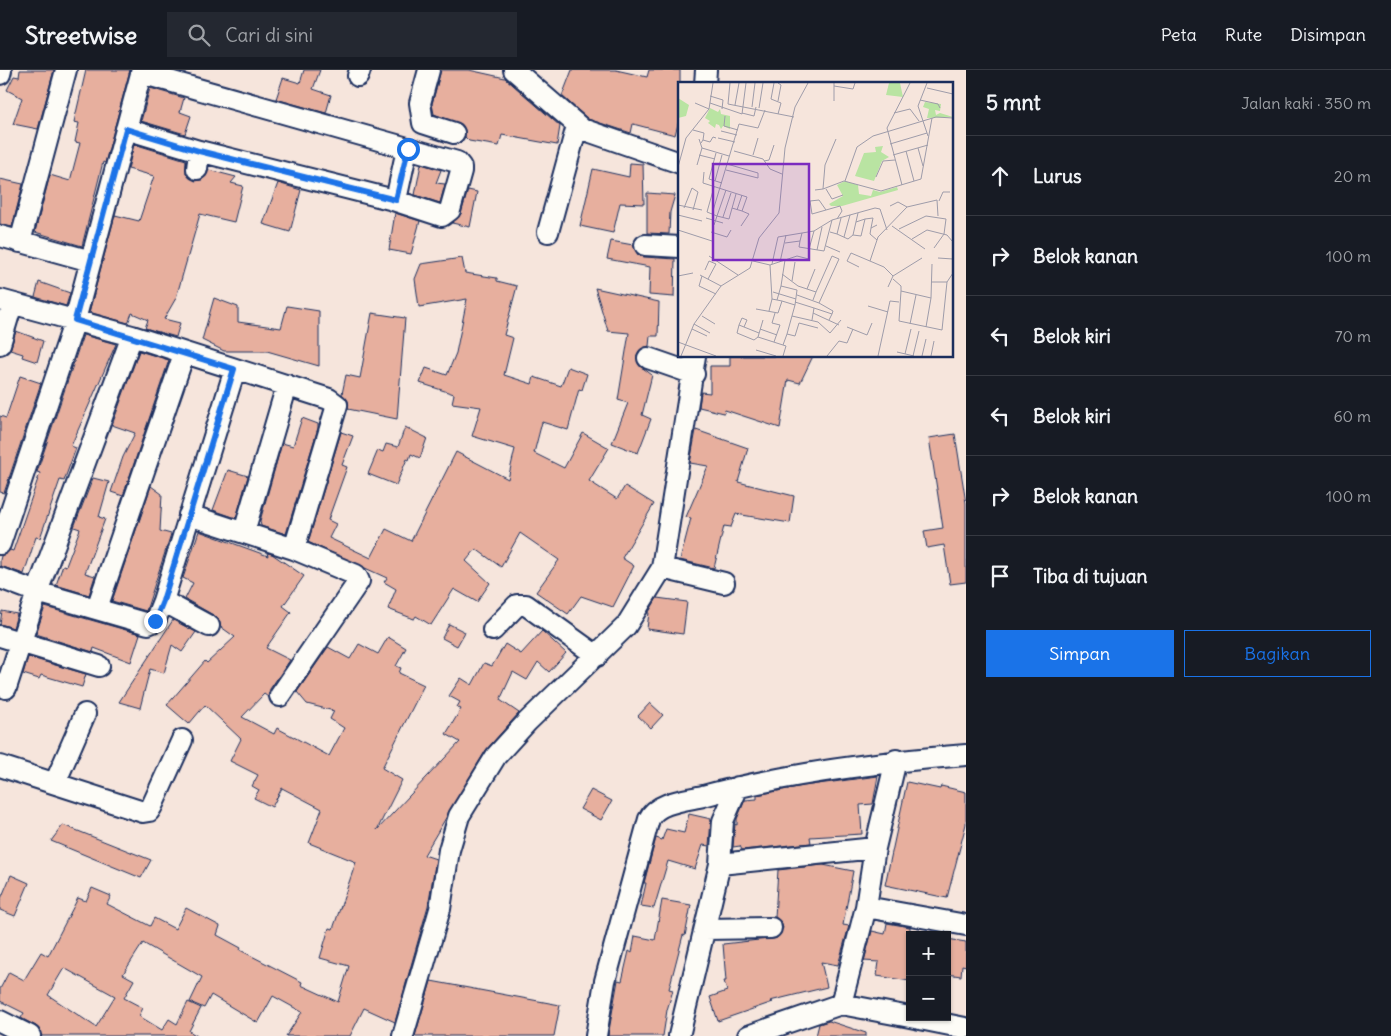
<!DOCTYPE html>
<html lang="id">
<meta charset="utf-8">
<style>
:root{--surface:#171b24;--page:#242831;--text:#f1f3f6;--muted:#9ea1a6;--line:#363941;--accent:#1a73e8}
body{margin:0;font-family:Delius,sans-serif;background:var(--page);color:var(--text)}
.controls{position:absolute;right:15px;bottom:15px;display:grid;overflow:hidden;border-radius:0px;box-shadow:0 1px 4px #0004}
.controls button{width:45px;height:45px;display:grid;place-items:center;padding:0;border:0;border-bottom:1px solid var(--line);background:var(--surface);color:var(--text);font:25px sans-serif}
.stop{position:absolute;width:15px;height:15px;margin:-11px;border:4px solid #1a73e8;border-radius:50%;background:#fff}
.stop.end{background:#1a73e8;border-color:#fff;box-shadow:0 1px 5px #0008}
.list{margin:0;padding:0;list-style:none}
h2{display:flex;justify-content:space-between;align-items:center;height:65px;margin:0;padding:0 20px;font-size:21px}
h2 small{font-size:16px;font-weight:400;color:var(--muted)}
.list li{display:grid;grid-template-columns:32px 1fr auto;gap:15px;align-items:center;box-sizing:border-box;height:80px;padding:0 20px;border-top:1px solid var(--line)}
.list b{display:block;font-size:19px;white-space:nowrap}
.list em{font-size:16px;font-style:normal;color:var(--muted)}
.actions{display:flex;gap:10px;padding:15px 20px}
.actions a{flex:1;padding:11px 0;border:1px solid var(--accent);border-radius:0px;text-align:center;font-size:18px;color:var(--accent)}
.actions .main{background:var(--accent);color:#fff}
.icon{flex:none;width:28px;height:28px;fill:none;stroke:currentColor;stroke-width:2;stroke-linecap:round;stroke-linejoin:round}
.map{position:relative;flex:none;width:966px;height:966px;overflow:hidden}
header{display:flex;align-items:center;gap:30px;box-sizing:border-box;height:70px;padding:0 25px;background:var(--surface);border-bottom:1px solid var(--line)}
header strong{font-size:24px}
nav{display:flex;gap:28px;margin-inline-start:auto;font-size:18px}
.search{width:350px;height:45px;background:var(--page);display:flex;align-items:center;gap:12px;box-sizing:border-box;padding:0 18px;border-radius:0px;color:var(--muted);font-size:19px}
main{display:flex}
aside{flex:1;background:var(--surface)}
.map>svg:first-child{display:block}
.building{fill:#e7af9e;stroke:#1b2f5e;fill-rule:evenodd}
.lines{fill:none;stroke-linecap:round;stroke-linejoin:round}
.minor-casing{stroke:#1b2f5e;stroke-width:24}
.minor{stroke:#fdfcf7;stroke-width:20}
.route{stroke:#1a73e8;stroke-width:6}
.inset-road{fill:none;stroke:#9e9caa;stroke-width:1}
.view{fill:#7b2cbf;fill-opacity:0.15;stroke:#7b2cbf;stroke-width:2.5}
.inset-edge{fill:none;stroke:#1b2f5e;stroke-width:2.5}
</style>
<header>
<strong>Streetwise</strong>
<div class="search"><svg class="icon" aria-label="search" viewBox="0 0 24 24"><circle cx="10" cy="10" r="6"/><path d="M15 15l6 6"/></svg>Cari di sini</div>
<nav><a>Peta</a><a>Rute</a><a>Disimpan</a></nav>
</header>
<main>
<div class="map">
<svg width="966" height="966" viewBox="0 0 966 966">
<rect width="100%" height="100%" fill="#f6e5dc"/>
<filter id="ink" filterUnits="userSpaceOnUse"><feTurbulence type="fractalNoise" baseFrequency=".02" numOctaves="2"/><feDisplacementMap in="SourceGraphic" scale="10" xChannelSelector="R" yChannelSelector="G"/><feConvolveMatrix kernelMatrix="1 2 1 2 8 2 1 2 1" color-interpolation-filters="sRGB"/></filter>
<g filter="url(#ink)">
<path class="building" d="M20 0H54L38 59 13 54 22 28 7 20 14 6 19 7Z
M86 0H130L105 93 103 92 82 176 35 162 50 105 70 111 80 73 75 72 79 53 74 52Z
M304 0H320L313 19 331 25 326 43 276 29 283 8 300 13Z
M441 0H469L505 8 560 56 557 75 502 65 499 76 469 71 465 67V60L462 55 434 44 432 34Z
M572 0H616L647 7 649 0H680V47L675 65 633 54 631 63 588 49 562 26Z
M150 18 184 28 180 42 191 46 185 64 141 51Z
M134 74 186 90V103L195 111 202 110 209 100 236 107 231 113 243 116 234 152 200 144 176 228 164 249 180 253 176 267 145 258 148 250 132 243 128 253 89 242 115 145 139 151 154 106 128 99Z
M630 93 643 94 644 134 620 133 613 163 580 156 593 99 629 107Z
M421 94 441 100 436 113 445 114 440 133 415 125Z
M0 109 23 114 12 157 0 154Z
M278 113 301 120 290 162 263 154Z
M468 120 477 122 470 157 452 153 461 144Z
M647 123 675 125 670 142 669 164 647 163Z
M395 143 420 151 411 184 389 180Z
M611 171 633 175 638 185 644 187 675 189 674 227 649 225 650 197 607 189Z
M462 188 465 203 497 208V211L517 216 504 265 513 268 504 305 532 314 534 307 561 316 568 297 587 304 582 320 579 319 568 360 542 352 534 383 564 398 583 363 609 378 589 411 617 429 625 416 654 434 622 488 634 496 613 537 581 526 568 544 536 522 559 490 520 463 501 497 476 479 466 491 490 513 477 532 454 519 431 555 416 546 414 549 388 539 396 519 384 512 387 508 308 472 341 362 353 366 342 395 347 397 328 450 336 454 329 468 371 488 386 459 411 471 456 382 508 409 515 379 472 366 481 337 452 333 454 324 420 313 426 298 447 305 456 283 467 229 419 237 415 209 421 194Z
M39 212 70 223 66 236 35 227Z
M595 218 659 232 658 266H650L649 276 641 279 637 285 639 295 652 305 642 345 651 349 638 383 612 373 628 333 618 330 629 263 608 261Z
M214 228 238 237V252L281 258 287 236 319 241V296L267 281H224L202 270Z
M372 243 405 248 397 349 348 339V331L342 324 346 305 360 308Z
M16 261 43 271 37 292 22 287 23 284 10 280Z
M83 265 116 274 71 376 76 378 64 411 60 410 40 468 36 467 24 504 0 496V490L1 486 10 480 13 481 40 403 37 402Z
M139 281 169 290 123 426 111 422 123 387 135 363 112 355Z
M730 286H813L800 313 788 310 780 358 725 340 724 343 699 337 701 322 710 323V296H730Z
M20 306 41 313 4 423 0 422V346L6 348Z
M302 348 318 354V358L286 464 261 456 260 451 282 373 293 376Z
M405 357 427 368 420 388 411 384 409 390 407 389 396 415 368 404 378 380 383 382 386 374 398 377Z
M696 360 748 378 738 412 794 426 790 453 736 444 731 457 724 456 714 498 680 490 691 448 686 447 708 396 690 393Z
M955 364 966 433V512L950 514 944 475 927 478 924 461 943 458 929 368Z
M228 400 248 406 236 448 213 440Z
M93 408 109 412 99 447 105 449 85 503 95 506 89 525 56 515 63 495 66 496 80 459 74 457Z
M151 416 162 424 160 461 171 464 146 541 112 531Z
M199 461 268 486 267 483 272 484 304 506 283 536 291 542 266 578 290 590 270 619 268 627 264 624 242 647 274 664 277 658 329 686 344 658 330 649 334 641 307 634 297 622 328 577 350 589 359 574 378 584 388 567 406 578 396 596 401 598 399 603 424 615 382 698 402 710 377 760 460 672 446 664 461 639 457 637 460 632 449 626 461 608 472 615 484 593 492 596 505 574 521 584 542 561 566 583 549 602 538 592 527 610 513 602 500 630 519 643 486 680 424 785 436 789 428 836 395 952 364 938 350 966H286L302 942 273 926 258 953 211 925 204 938 190 932 202 907 143 873 123 904 134 910 124 928 143 938 139 946 162 960 169 949 177 954 188 932 201 938 189 961 197 966H42L36 956 21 948 24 943 0 931V919L9 902 24 910 41 882 48 886 78 828 86 831 92 818 111 826 107 834 150 856 154 848 175 859 186 838 220 856 217 865 241 878 240 880 302 912 301 915 338 932 349 896 320 888 329 858 333 859 356 792 309 773 322 739 282 718 272 737 254 728 259 720 252 716 258 705 230 691 241 669 205 635 189 654 167 635 205 591 207 593 235 567 221 557 219 550 215 546 185 529 193 513 183 508ZM64 898 115 926 96 957 48 925Z
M657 528 687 532 683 564 647 559 649 542Z
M45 537 140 564 131 592 94 578 93 582 36 564Z
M2 541 17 544 13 558 0 554Z
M173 550 196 562 182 582 172 575 164 603 150 599 140 638 119 632Z
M449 554 465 562 457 576 442 568Z
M28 587 86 604 82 617 41 605 39 609 23 604Z
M650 633 663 645 651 658 638 646Z
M878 706 873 734 860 735 862 764 810 767 811 773 742 780 740 776 733 777 735 754 737 755V749L745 730 757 729V725L803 716Z
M907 712 940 719 941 716 966 722V754L947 828 885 815Z
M591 720 612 731 601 750 580 739Z
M689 744 711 749 709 776 703 775 695 799 668 791 654 838 641 836 646 813H644L656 768 662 770 666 759 684 763Z
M63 755 151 790 141 808 51 771Z
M823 795 853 801 843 855 849 856 838 895 821 892 827 917 770 931 773 932 718 951 710 927 727 921 724 911H726L723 874 777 868 783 858 781 852 775 847 778 800Z
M11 805 29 813 15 846 0 840V831Z
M662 830 691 835 685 866 683 865 669 919 673 920 667 940 663 966H608L618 910 622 911 629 881 632 883 635 866 655 870Z
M887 853 910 857V911L877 906 879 892 864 891 872 861 885 864Z
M947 869 966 872V896L962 895 961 906 947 904Z
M431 911 560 935 554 966H415Z
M829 951 866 963V966H816L819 954Z"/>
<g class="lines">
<defs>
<path id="minor" d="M429 0 420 33 423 53 454 63
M514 0 582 59 680 93
M0 4 1 0
M358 6 360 0
M705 14 706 0
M126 59 199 81 390 129 442 146 450 140 461 101V97L457 92 141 3
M197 99 199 81
M396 130 407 79
M548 162 577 56
M0 166 91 191
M20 172 66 0
M645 175 680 177
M0 230 132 266 329 329 337 335 294 479 189 445
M0 274 12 234
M648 288 694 304
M244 462 287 315
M0 474 75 250 142 0
M662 498 724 513
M0 508 37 522 132 266
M163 531 209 556
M97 538 184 284
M493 560 517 535H526L597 586
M0 566 99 596
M6 618 37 522 148 554 155 551 163 531 235 299
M280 626 359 511 356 505 294 479
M0 696 143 742 149 741 152 736 182 670
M55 713 85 644
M875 778 866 837 966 855
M720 794 875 778 896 690
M705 859 771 858
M841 934 866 837
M910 947 965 958
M0 951 30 966
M403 966 440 839 449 780 459 746 496 686 527 652 626 556 662 498 695 286
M596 966 605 911 649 749C657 732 686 730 703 726 789 703 877 692 966 685
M679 966 720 794 723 751 738 717
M748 966 841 934 910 947"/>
</defs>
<use href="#minor" class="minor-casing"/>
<use href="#minor" class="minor"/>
</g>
</g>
<g class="lines" filter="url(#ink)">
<path class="route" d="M155 551 163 531 234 299 75 250 126 59 199 81 396 130 408 79"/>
</g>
<g transform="translate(678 12)">
<rect width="275" height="275" fill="#f6e5dc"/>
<path d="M211 1H222L225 15 208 13ZM0 16 11 23 8 34 0 36ZM247 20 263 22 262 29 257 28 258 33 262 31 275 35 249 36 251 27 245 25ZM32 26 40 30 42 27 43 32 52 34V47L45 44 43 47 41 43 38 42 37 46 30 41 32 39 27 36ZM205 64 203 70 211 75 204 79 196 99 177 94 186 71 198 70 197 65ZM167 99 180 103 181 112 193 114 195 108 202 110 219 105 220 108 164 124H153L151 122 165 114 159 103Z" fill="#b9e4a2"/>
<path class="inset-road" d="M52 1 50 22 116 35M96 1 93 17 103 21 100 32M249 1 240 24 250 54M156 4 175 7 177 1M249 6 275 12M32 14 45 18 44 27M242 18 260 22 262 26M100 19 103 3 100 1M156 19V1M17 21 31 27M32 21 64 32 68 1M57 23 61 1M74 25 77 1M81 26 85 1M64 31 76 34 78 25M216 31 232 27 241 39M47 34 46 44 60 48M15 48 26 51 25 58M43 49 59 53M40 56 57 60M21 57 24 66 51 74M23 61 25 58 32 60 35 55 38 56M212 62 249 51M240 66 245 84M56 69 85 77 92 87 104 92M228 69 236 99M38 71 31 97 44 101M21 73 37 77M75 73 80 56M215 73 250 63M86 79 91 78 96 63M19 83 24 66M0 85 8 56 31 27 35 1M48 88 80 96V91L49 82M26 90 25 101 69 115 64 129 54 126M198 95 205 79 217 78M37 99 44 73M167 99 179 65 195 54 258 35 275 36M224 103 209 46 232 1M36 105 29 130 39 134 48 108M145 107 166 99 203 109 243 97 254 36M148 107 154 117 165 113M137 108 145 107 147 83 158 57M261 119 265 110H272M0 123 24 128M212 124 220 120 229 125M6 126 14 106 20 110 15 128M59 128 64 113M148 128 141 118 132 119 134 132 162 124 164 129 159 137M34 132 61 42 80 46 87 28M0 133 24 139M45 135 53 111M28 136 45 141M187 137 195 136 193 146M36 143 39 134 51 137 58 112M199 143 193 146 192 152 199 158M63 144 71 132 64 129M214 144 247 167M221 147 248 134 268 137 266 152 256 166M0 148 34 159M33 150 49 155 53 148M152 150 159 152 163 136M159 152 170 157 175 153 180 131M175 153 183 154 187 137 178 140M166 155 172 133M234 157 249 148 269 153 275 160M122 159 121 165 146 169 154 138M107 161 122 159 124 151M148 164 162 170M131 167 136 149M139 168 144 145M31 174 60 193M260 176 275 177M75 179 92 183 119 174 131 177M192 179 200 155 229 125 259 118 260 134M102 180 108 153M94 182 100 155 136 149 154 138 197 126 202 127 209 148M92 183 94 217M181 185 169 179 173 171 206 185 215 194M27 188 31 179 38 182 30 197M104 192 120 204 138 210 135 218M22 193 43 204M0 194 15 191M24 194 21 204 38 212M215 197 223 204V209L253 216M114 199 117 180M253 200H269M103 204 107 178M210 205 215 194 244 176M129 207 137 187M223 209 221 239 264 248 269 200 275 191M95 210 118 217M119 213 141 221 161 177 154 174 138 210M99 218 103 204 119 208 117 223M104 219 117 223 109 252M117 220 136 226 134 238M141 221 155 229 154 232M190 224 210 230M136 226 154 232 151 238M78 227 100 231 104 219 94 217 91 229M135 231 161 243M24 234 37 242M114 234 140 240 152 251 163 238M85 238 80 255 108 264 105 274M16 242 32 251M232 242 238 213M61 243 59 251 76 258 80 255M66 245 69 238 64 236 61 243 81 251M169 245 189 253 194 241M248 245 253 216 254 182M14 247 29 254M82 247 99 253M0 260 38 274M96 260 102 243 94 241 97 231M105 263 109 252 117 254 121 241 140 246M78 268 98 274M219 270 236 274M227 272 233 247M3 274 16 242 43 204 72 186 81 156 101 131 107 66 117 25 130 1M149 274 161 259 169 261 175 247M200 274 212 219 221 220M235 274 241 249M244 274 248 257M253 274 256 259"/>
<path class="view" d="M35 82H131V178H35Z"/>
<rect width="275" height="275" class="inset-edge"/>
</g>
</svg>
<div class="controls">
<button>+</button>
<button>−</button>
</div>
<div class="stop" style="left:408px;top:79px"></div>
<div class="stop end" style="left:155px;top:551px"></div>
</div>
<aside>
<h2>5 mnt<small>Jalan kaki · 350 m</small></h2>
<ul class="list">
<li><svg class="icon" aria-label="ahead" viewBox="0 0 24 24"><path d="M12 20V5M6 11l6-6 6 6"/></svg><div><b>Lurus</b></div><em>20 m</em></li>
<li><svg class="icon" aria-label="right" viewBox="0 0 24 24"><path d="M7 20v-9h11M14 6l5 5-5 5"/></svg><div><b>Belok kanan</b></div><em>100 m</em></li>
<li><svg class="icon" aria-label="left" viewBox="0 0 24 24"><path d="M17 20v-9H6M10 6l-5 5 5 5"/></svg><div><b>Belok kiri</b></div><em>70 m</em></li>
<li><svg class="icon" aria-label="left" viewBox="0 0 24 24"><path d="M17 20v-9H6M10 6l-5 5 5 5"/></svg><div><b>Belok kiri</b></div><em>60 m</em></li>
<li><svg class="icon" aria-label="right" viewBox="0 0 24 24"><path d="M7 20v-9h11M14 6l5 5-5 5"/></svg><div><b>Belok kanan</b></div><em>100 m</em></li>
<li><svg class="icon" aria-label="arrive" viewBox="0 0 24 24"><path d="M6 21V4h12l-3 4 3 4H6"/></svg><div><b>Tiba di tujuan</b></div></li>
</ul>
<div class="actions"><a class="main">Simpan</a><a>Bagikan</a></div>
</aside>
</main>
